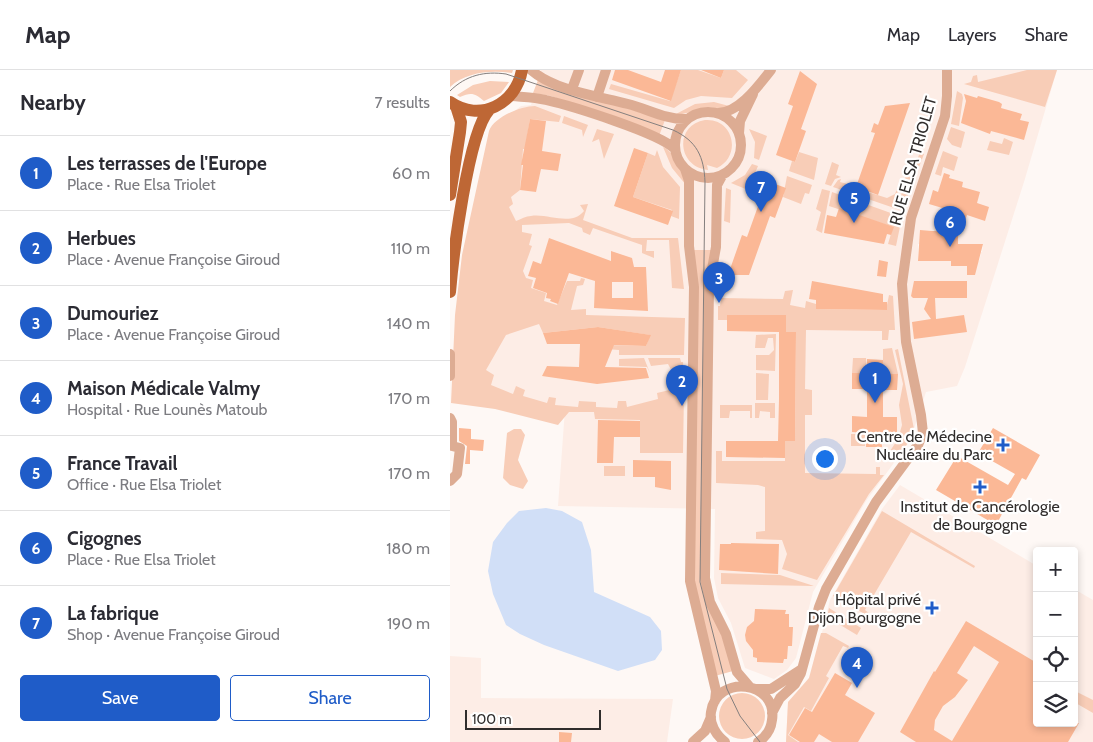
<!DOCTYPE html>
<meta charset="utf-8">
<style>
:root{--surface:#fff;--page:#f7f7f7;--text:#2b2b33;--muted:#7c7c81;--line:#e1e1e2;--accent:#1f5cc8}
body{margin:0;font-family:Cabin,sans-serif;background:var(--page);color:var(--text)}
.controls{position:absolute;right:15px;bottom:15px;display:grid;overflow:hidden;border-radius:5px;box-shadow:0 2px 8px #0003}
.controls button{width:45px;height:45px;display:grid;place-items:center;padding:0;border:0;border-bottom:1px solid var(--line);background:var(--surface);color:var(--text);font:25px sans-serif}
.scale{position:absolute;left:15px;bottom:12px;width:136px;box-sizing:border-box;padding-left:5px;border:2px solid #302d2c;border-top:0;font-size:14px;line-height:18px;white-space:nowrap;color:#302d2c;-webkit-text-stroke:4px #fff;paint-order:stroke}
.you{position:absolute;left:374px;top:388px;width:18px;height:18px;margin:-12px;border:4px solid #fff;border-radius:50%;background:#1a73e8;box-shadow:0 0 0 8px #1a73e833}
.badge{display:grid;place-items:center;width:32px;height:32px;border-radius:50%;background:var(--accent);color:#fff;font-size:16px;font-weight:700}
.pin{position:absolute;translate:-50% -41px;filter:drop-shadow(0 1px 2px #0008)}
.pin::after{content:'';position:absolute;top:26px;width:18px;height:15px;background:inherit;clip-path:polygon(0 0,100% 0,50% 100%)}
.list{margin:0;padding:0;list-style:none}
h2{display:flex;justify-content:space-between;align-items:center;height:65px;margin:0;padding:0 20px;font-size:21px}
h2 small{font-size:16px;font-weight:400;color:var(--muted)}
.list li{display:grid;grid-template-columns:32px 1fr auto;gap:15px;align-items:center;box-sizing:border-box;height:75px;padding:0 20px;border-top:1px solid var(--line)}
.list b{display:block;font-size:19px;white-space:nowrap}
.list p{margin:0;font-size:16px;white-space:nowrap;color:var(--muted)}
.list em{font-size:16px;font-style:normal;color:var(--muted)}
.actions{display:flex;gap:10px;padding:15px 20px}
.actions a{flex:1;padding:11px 0;border:1px solid var(--accent);border-radius:5px;text-align:center;font-size:18px;color:var(--accent)}
.actions .main{background:var(--accent);color:#fff}
.icon{flex:none;width:28px;height:28px;fill:none;stroke:currentColor;stroke-width:2;stroke-linecap:round;stroke-linejoin:round}
.map{position:relative;flex:none;width:643px;height:672px;overflow:hidden}
header{display:flex;align-items:center;gap:30px;box-sizing:border-box;height:70px;padding:0 25px;background:var(--surface);border-bottom:1px solid var(--line)}
header strong{font-size:24px}
nav{display:flex;gap:28px;margin-inline-start:auto;font-size:18px}
main{display:flex}
aside{flex:1;background:var(--surface)}
.map>svg:first-child{display:block}
.built{fill:#fdede6;fill-rule:evenodd}
.green{fill:#f8cdb7}
.water{fill:#d1dff7}
.building{fill:#fbb896;fill-rule:evenodd}
.lines{fill:none;stroke-linecap:round;stroke-linejoin:round}
.minor{stroke:#ddac93;stroke-width:10}
.major{stroke:#be6735;stroke-width:12}
.tram{stroke:#847f7e;stroke-width:1}
.poi-dot{fill:#1f5cc8;stroke:#fff;stroke-width:2}
.labels{text-anchor:middle;dominant-baseline:central;stroke-width:4.5;stroke-linejoin:round;paint-order:stroke}
.street-label{font-size:16px;fill:#302d2c;stroke:#fff}
.poi-label{font-size:16px;fill:#302d2c;stroke:#fff;text-anchor:end}
</style>
<header>
<strong>Map</strong>
<nav><a>Map</a><a>Layers</a><a>Share</a></nav>
</header>
<main>
<aside>
<h2>Nearby<small>7 results</small></h2>
<ul class="list">
<li><span class="badge">1</span><div><b>Les terrasses de l'Europe</b><p>Place · Rue Elsa Triolet</p></div><em>60 m</em></li>
<li><span class="badge">2</span><div><b>Herbues</b><p>Place · Avenue Françoise Giroud</p></div><em>110 m</em></li>
<li><span class="badge">3</span><div><b>Dumouriez</b><p>Place · Avenue Françoise Giroud</p></div><em>140 m</em></li>
<li><span class="badge">4</span><div><b>Maison Médicale Valmy</b><p>Hospital · Rue Lounès Matoub</p></div><em>170 m</em></li>
<li><span class="badge">5</span><div><b>France Travail</b><p>Office · Rue Elsa Triolet</p></div><em>170 m</em></li>
<li><span class="badge">6</span><div><b>Cigognes</b><p>Place · Rue Elsa Triolet</p></div><em>180 m</em></li>
<li><span class="badge">7</span><div><b>La fabrique</b><p>Shop · Avenue Françoise Giroud</p></div><em>190 m</em></li>
</ul>
<div class="actions"><a class="main">Save</a><a>Share</a></div>
</aside>
<div class="map">
<svg width="643" height="672" viewBox="0 0 643 672">
<rect width="100%" height="100%" fill="#fef8f5"/>
<path class="built" d="M91 0H607L574 112 515 297 507 316 476 322 460 371 416 431 363 522 346 588 337 600 324 609 295 598 281 553 268 528 264 508 265 439 108 436 115 339 23 335 59 45 71 36 81 35ZM471 160H484V172L495 162 508 165V174L533 175 532 182H529L531 184 529 191H513L511 196 501 195V190L468 191V174H470Z
M450 415 587 496V653H624V519L643 530V672H336L338 632 356 613 362 603 380 530 432 439Z
M0 586 31 588V628L223 629 217 672H0Z"/>
<path class="green" d="M0 0H63L62 3C41 0 16 2 0 17Z
M231 0H248L271 8 274 0H286L298 10 282 28 251 26 236 30 224 38 159 19 161 14 220 31Z
M577 0H607L595 37 514 14 521 12 523 6 527 5 528 12Z
M88 10 215 50 209 66 101 26 83 23Z
M40 11 59 12 51 23 34 31C25 23 21 22 10 27L7 25 23 15Z
M507 21 512 24 513 28 509 56 501 54Z
M264 32 279 36C270 41 264 37 255 38 244 39 237 45 226 44L245 34Z
M85 36 111 46 109 52 80 49 75 79H73L70 120 61 127 63 134 59 137 66 151C71 149 76 146 81 146 98 143 121 157 134 141L130 135 138 134 133 150 182 168H228L234 219 222 218 219 170H197L196 181H204V188L192 183V175L143 158 140 165 133 162 132 158 119 153 72 155V162L82 164 79 175 82 176 73 201 76 208 83 210 81 218 96 223 94 231 107 235 117 211H130L131 208 135 209 133 215 127 216 121 240 136 239V245L235 248 234 285H169V280L156 279V275L196 276 200 265 148 257 93 263 89 254 56 265 36 300 44 305 41 315 63 324 66 316 75 320 73 326 97 333 99 327 106 328 105 335 128 337 129 331 146 332V337L167 338 168 331H176L177 337 208 329 207 323 232 317 234 322 233 383H190V350L145 349 144 342H119L108 355 45 339 1 333 5 245 12 185 39 61C44 47 71 36 85 36Z
M114 46 138 55 133 67 132 60 112 53Z
M255 50C284 48 292 86 267 98L257 95 258 100C227 97 224 55 255 50Z
M501 57 515 62 511 78 502 75 497 69Z
M147 59 164 64 154 89 149 69 142 72Z
M299 59 317 66 309 90 304 88 305 72Z
M554 68 563 72 559 85 537 80 540 71 552 74Z
M213 77C225 82 233 102 236 115L222 98Z
M207 80 213 97 230 117 229 149 221 146 222 140 183 127 198 83 205 86Z
M493 81 508 87 504 101 493 97 491 106 485 104Z
M349 82 368 88 364 110 339 101 342 91 345 92Z
M470 82 474 84 457 128 451 126 457 101 463 102Z
M382 92 389 95 386 105 391 107 385 109 381 116 375 114Z
M302 94 308 96 298 120 281 113 295 105Z
M337 106 362 115 359 124 355 123 351 134 333 127Z
M452 106 444 135 448 137 451 129 456 131 452 132 450 140 383 117 388 110 391 109 390 112 398 114 397 118 404 120 405 118 437 128 445 124Z
M276 118 281 120 280 153 274 151Z
M372 119 380 121 372 163 366 160 371 142 366 139Z
M382 122 452 147 446 176 438 174 443 157 379 136Z
M243 180H261L252 500 283 601 265 606 244 516Z
M343 220 340 235 355 238 356 231 366 234 367 239 436 240 439 225 443 226 445 260H439L438 270H432V261L356 260 355 319 362 320V345H355V403L426 404V397H430V405H434L419 424 367 510 332 499 337 484 332 470 306 469V462L315 461V417L308 415 266 413V381H272V391H335V371H345L346 262H336V245H277V250H268V236H270L271 228 333 229 335 221Z
M326 264 325 301 306 300V285H319L324 280 323 268H318L315 278H305L306 265Z
M442 278 448 304 433 303V279Z
M448 279 464 359 461 369 444 391 439 389 440 381 448 369 452 355 449 335 453 314 445 280Z
M194 288 200 303 197 297 169 296V289Z
M198 288H230L231 292H233L234 308 225 307 218 294 201 296Z
M403 288H416L417 303H402Z
M306 303 319 304 318 330H306Z
M305 333H325V348H320V342L310 341 309 348H305Z
M270 335H302V348H300V341H280L279 348H270Z
M64 359H71L75 365 68 390 78 411 73 419 60 415 53 408 57 363Z
M401 364H415V376H401Z
M154 396H175V406H154Z
M432 441 525 496 524 498 461 462 415 540 420 544 418 546 383 526Z
M271 503 330 505 364 516 271 514Z
M379 538 411 558 407 565 377 547Z
M371 563H376L399 576 398 578 393 576 376 606 379 608 361 641 354 637 338 665 348 672H336L338 632 359 608Z
M627 622 643 630V643L624 632Z
M269 646a23 23 0 1 1 46 0a23 23 0 1 1-46 0Z"/>
<path class="water" d="M96 438 112 441 132 452 141 480 144 522 200 547 211 561 212 580 205 590 168 601 94 575 70 564 56 555 43 524 38 501 43 472 57 453 69 441Z"/>
<path class="building" d="M165 0H178L211 12 215 0H231L221 31 162 10Z
M251 0H274L271 8Z
M350 1 367 14 351 59 356 61 345 92 326 85 343 36 338 34Z
M514 24 527 28 528 26 549 32 552 34 551 38 572 44 570 50 579 52 574 70 541 61 540 64 511 53 516 31Z
M460 33 428 125 406 117 425 63 421 62 424 53 428 55 435 36Z
M80 49 96 51 92 81 111 84 108 101 91 99 86 122 70 120 73 95H71Z
M184 78 198 83 183 127 223 141 218 155 164 136Z
M494 103 500 105 499 108 513 112 512 117 530 122 527 133 539 137 535 151 517 145 514 153 508 152V174H533L525 205H517V196H501V191H468L470 160 498 162 502 146 497 145 499 140 479 134 483 120 488 122Z
M317 111 336 118 325 148 320 146 299 205H278L292 165 297 167Z
M389 138 444 157 441 165 437 164 434 174 374 163 377 145 386 147Z
M99 168 161 191V181L182 188 184 197H196L198 241 144 238 145 211 119 203 108 234 100 231 101 229 96 228 97 223 83 218 86 208 78 206 83 191 91 194ZM162 212H183V228H162Z
M429 190 438 192 436 207 427 206Z
M362 211 433 224V232H437V240L366 239V230L359 229Z
M464 211H517V228H485L486 249 514 245 517 262 464 269 462 252 481 249 474 239 478 228H463L461 226Z
M277 245H336V262H346L345 371H335V388L276 387V371H328L329 329V262L277 261Z
M148 257 201 265 196 276 164 275 155 297 196 298 199 308 147 314 92 306 97 296 129 297 130 274H97L93 263Z
M417 289 433 290V303L448 304 447 320H433V347H447V363H432V377H416V363L402 362V346L417 347V319H402V303H417Z
M148 350 190 351V367H164L163 393H147Z
M9 358 21 359V369L34 370 33 381 20 380V394H15L17 376 9 371Z
M543 358 590 385 576 410 572 408 546 455 486 420 507 386 558 415 565 404 528 383Z
M183 390 221 391V420L205 417V407H183Z
M281 473 329 474 328 504 269 500 270 474H281Z
M305 539 336 540 335 544H339V557H343L342 576H338L337 589H334L333 593 307 592V588L303 587V580L296 571 295 565 297 557 304 551Z
M516 551 587 593V653H629L618 672H466L450 662 484 601 485 602ZM524 576 549 592 502 671 484 660 485 650 493 636 505 627 518 610 507 603Z
M385 603 402 613 395 625 425 643 408 672H382L369 664 364 672H350L339 665 355 638 362 642Z
M109 662 122 663 121 672H109Z"/>
<g class="lines">
<path class="minor" d="M81 0C105 21 148 26 178 34 198 39 216 50 237 49
M122 19 129 0
M62 26C73 27 85 27 96 30 122 36 209 63 225 79
M147 27 156 0
M225 75a33 33 0 1 1 66 0a33 33 0 1 1-66 0Z
M268 43C289 43 309 15 321 0
M289 63 290 51 303 24
M235 99 239 111V176L244 217 240 511 266 621 265 631
M273 104 267 115 266 177 259 216 255 508 260 532 276 564 287 602 299 616
M0 284V306
M0 348 2 352V376L10 378 7 404 0 411
M305 619H321L352 599
M322 643 330 628 345 614 351 603 369 537 376 519 426 432 468 375 473 363 471 345 456 272 452 214 461 148 495 46 497 26V0
M243 672 255 661 261 647
M275 672C266 665 259 654 261 642 267 603 328 611 322 650 321 659 316 667 308 672"/>
<path class="major" d="M0 32C30 53 66 34 72 0
M0 125 10 62 11 52 6 36
M0 222C3 187 18 63 39 40"/>
<path class="tram" d="M0 21C16 5 35 1 56 4L223 60C247 71 254 87 255 112L250 512 277 619 290 646 310 672"/>
</g>
<g class="poi-dot">
<path d="M550.5 367.5h5v5h5v5h-5v5h-5v-5h-5v-5h5z"/>
<path d="M527.5 409.5h5v5h5v5h-5v5h-5v-5h-5v-5h5z"/>
<path d="M479.5 530.5h5v5h5v5h-5v5h-5v-5h-5v-5h5z"/>
</g>
<g class="labels">
<g class="street-label">
<text transform="translate(463 91) rotate(-74)">RUE ELSA TRIOLET</text>
</g>
<g class="poi-label">
<text x="542" y="366">Centre de Médecine<tspan x="542" dy="18">Nucléaire du Parc</tspan></text>
<text x="530" y="436" text-anchor="middle">Institut de Cancérologie<tspan x="530" dy="18">de Bourgogne</tspan></text>
<text x="471" y="529">Hôpital privé<tspan x="471" dy="18">Dijon Bourgogne</tspan></text>
</g>
</g>
</svg>
<div class="controls">
<button>+</button>
<button>−</button>
<button><svg class="icon" aria-label="locate" viewBox="0 0 24 24"><circle cx="12" cy="12" r="6"/><path d="M12 2v4M12 18v4M2 12h4M18 12h4"/></svg></button>
<button><svg class="icon" aria-label="layers" viewBox="0 0 24 24"><path d="M12 4l9 5-9 5-9-5zM3 14l9 5 9-5"/></svg></button>
</div>
<div class="scale">100 m</div>
<div class="you"></div>
<div class="pin badge" style="left:425px;top:333px">1</div>
<div class="pin badge" style="left:232px;top:336px">2</div>
<div class="pin badge" style="left:269px;top:233px">3</div>
<div class="pin badge" style="left:407px;top:618px">4</div>
<div class="pin badge" style="left:404px;top:153px">5</div>
<div class="pin badge" style="left:500px;top:177px">6</div>
<div class="pin badge" style="left:311px;top:142px">7</div>
</div>
</main>
